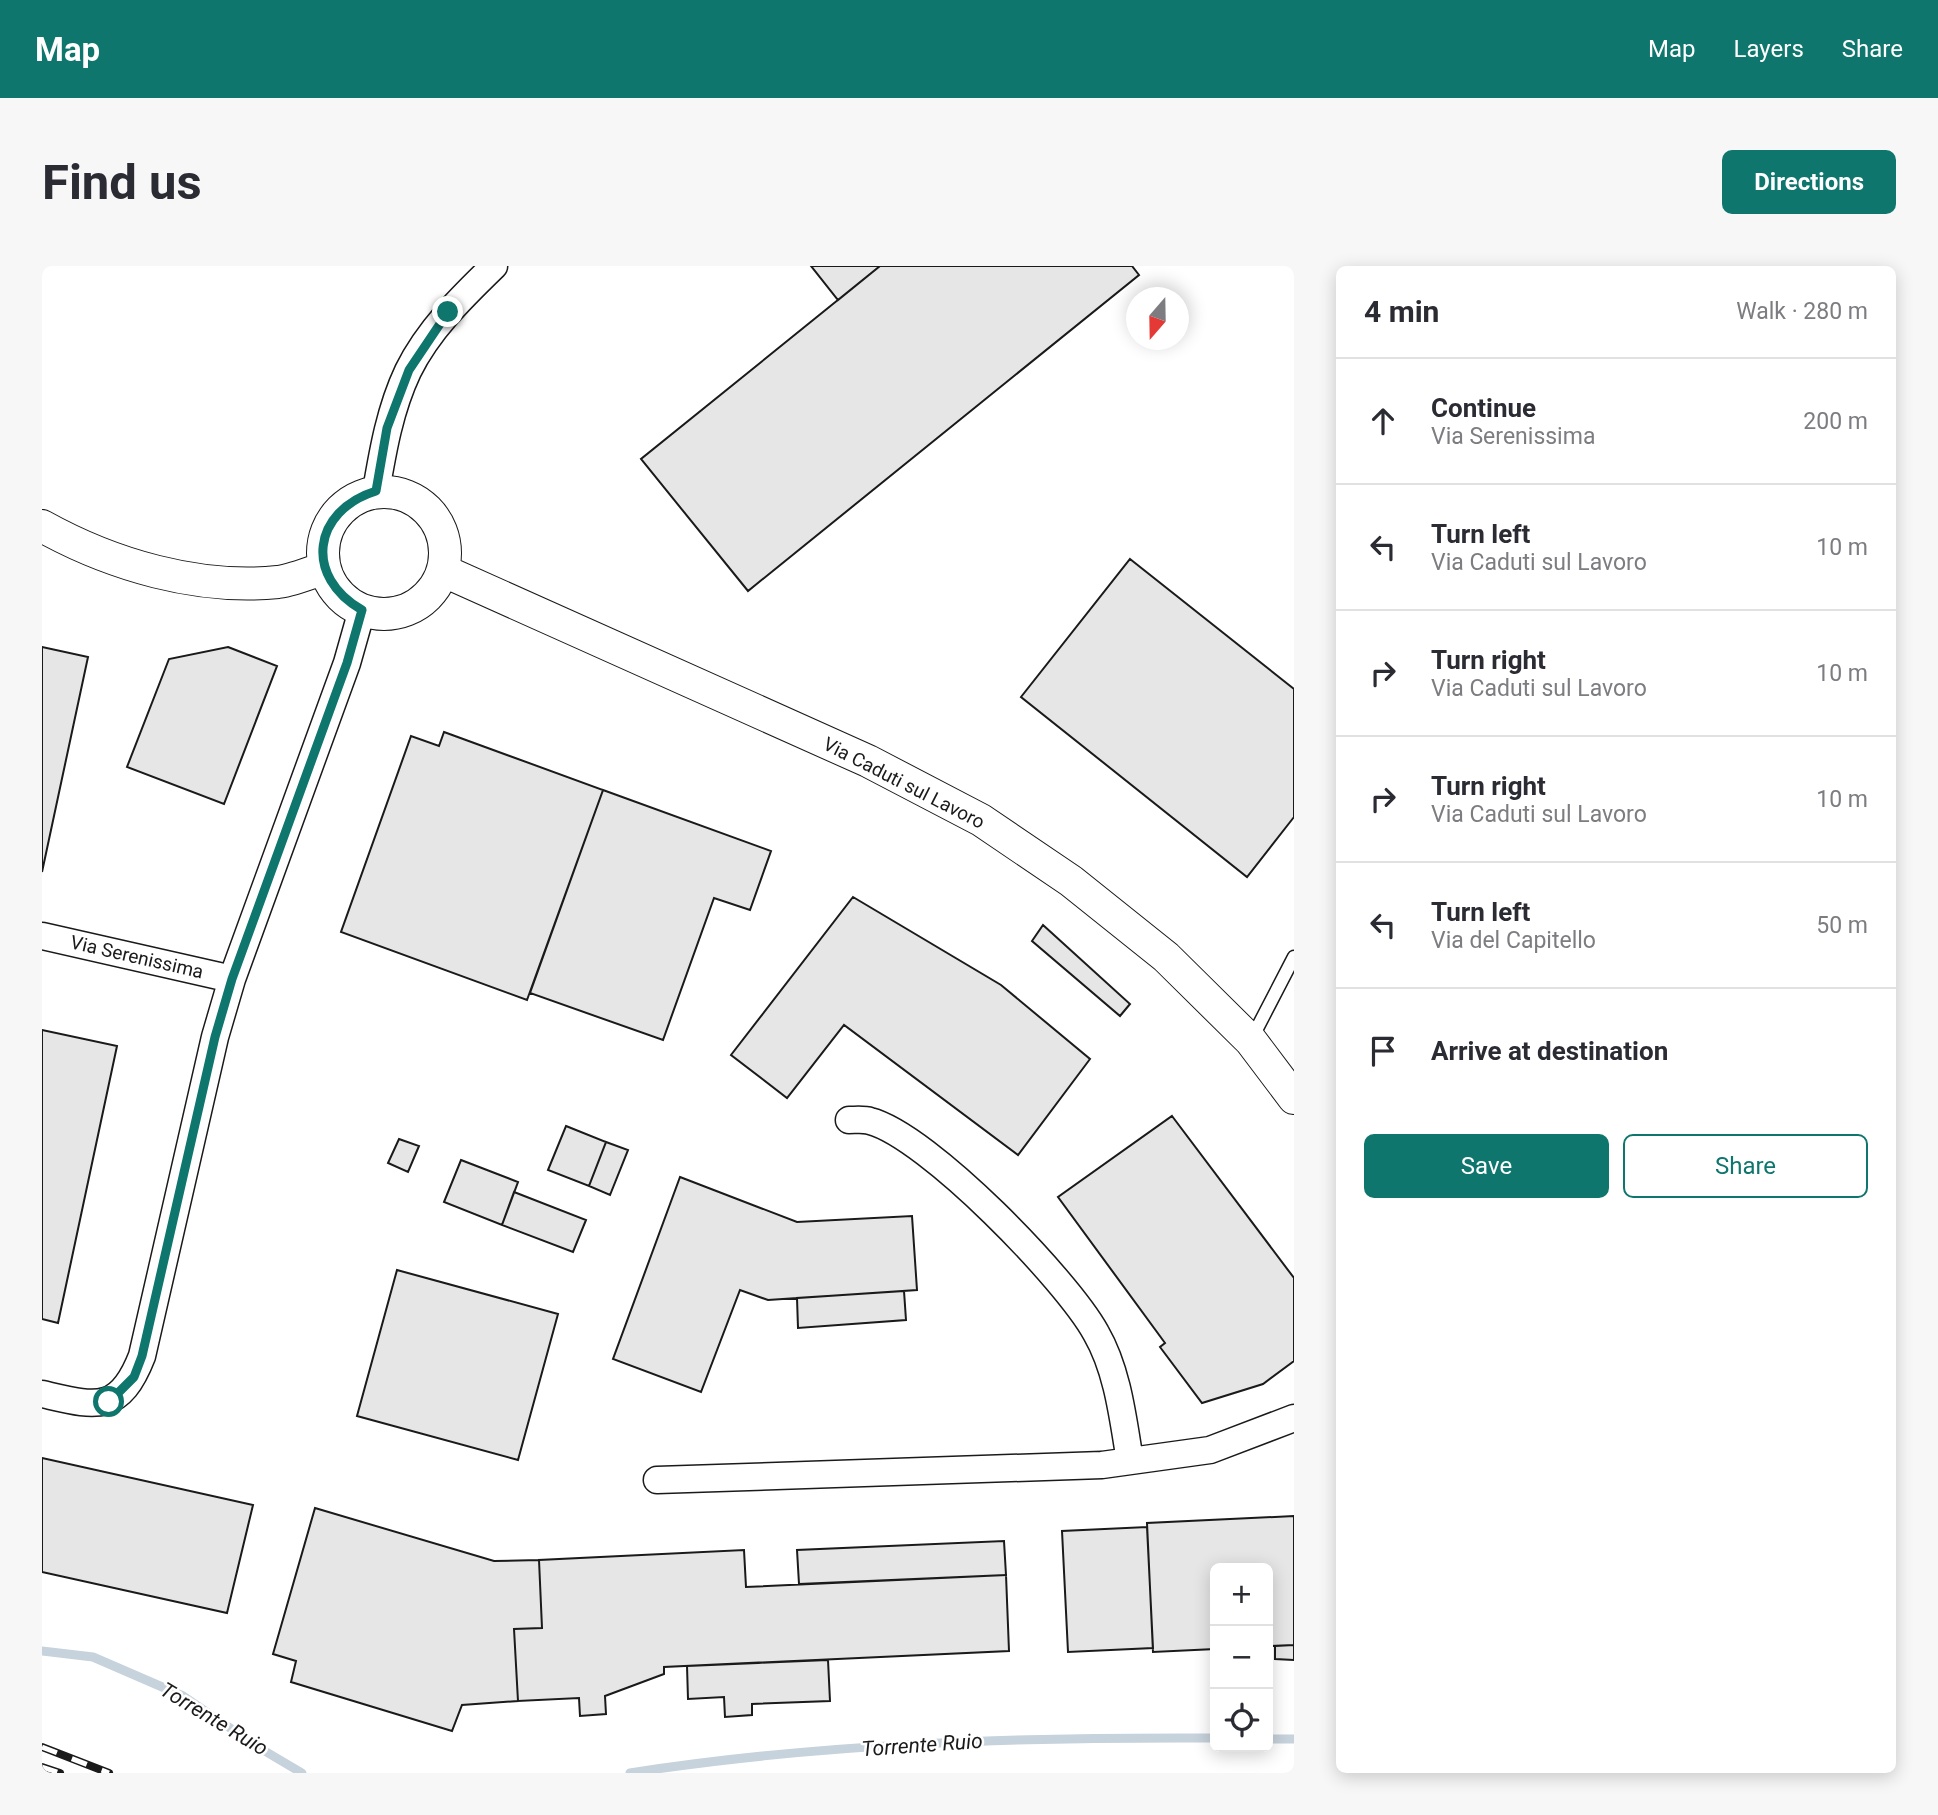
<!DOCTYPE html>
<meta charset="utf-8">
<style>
:root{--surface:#fff;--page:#f7f7f7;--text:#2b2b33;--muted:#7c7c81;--line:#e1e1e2;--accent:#0f766e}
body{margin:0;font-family:Roboto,sans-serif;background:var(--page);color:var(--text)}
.controls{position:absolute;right:21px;bottom:21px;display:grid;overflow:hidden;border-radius:10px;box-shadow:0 4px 18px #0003}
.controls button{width:63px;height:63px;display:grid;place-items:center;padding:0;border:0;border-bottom:2px solid var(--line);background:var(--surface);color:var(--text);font:35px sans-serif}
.compass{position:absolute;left:1084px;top:21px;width:63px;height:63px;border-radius:50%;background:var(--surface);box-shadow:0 4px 18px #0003;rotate:200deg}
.stop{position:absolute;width:21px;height:21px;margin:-16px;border:5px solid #0f766e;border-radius:50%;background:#fff}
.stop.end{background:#0f766e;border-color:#fff;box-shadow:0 2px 7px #0008}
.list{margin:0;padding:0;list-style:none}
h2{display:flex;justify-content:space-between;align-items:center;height:91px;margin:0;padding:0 28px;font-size:30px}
h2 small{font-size:23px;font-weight:400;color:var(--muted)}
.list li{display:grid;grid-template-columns:46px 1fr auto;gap:21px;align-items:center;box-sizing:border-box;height:126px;padding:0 28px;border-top:2px solid var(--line)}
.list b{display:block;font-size:26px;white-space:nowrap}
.list p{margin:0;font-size:23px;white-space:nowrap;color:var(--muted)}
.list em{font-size:23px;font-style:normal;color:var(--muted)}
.actions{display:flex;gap:14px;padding:21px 28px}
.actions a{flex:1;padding:16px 0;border:2px solid var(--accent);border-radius:10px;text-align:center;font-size:24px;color:var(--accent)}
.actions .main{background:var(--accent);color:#fff}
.icon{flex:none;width:38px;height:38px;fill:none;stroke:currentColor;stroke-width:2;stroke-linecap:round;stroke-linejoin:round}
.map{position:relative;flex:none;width:1252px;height:1507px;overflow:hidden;border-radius:10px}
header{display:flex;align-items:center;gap:42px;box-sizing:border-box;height:98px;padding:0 35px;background:var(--accent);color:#fff}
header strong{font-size:33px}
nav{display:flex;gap:38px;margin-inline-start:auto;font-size:24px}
.intro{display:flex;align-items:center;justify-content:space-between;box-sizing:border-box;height:168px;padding:0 42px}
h1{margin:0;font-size:49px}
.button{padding:18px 32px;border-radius:10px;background:var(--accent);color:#fff;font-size:24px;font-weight:700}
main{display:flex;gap:42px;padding:0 42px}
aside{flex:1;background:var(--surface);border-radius:10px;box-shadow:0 4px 18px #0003}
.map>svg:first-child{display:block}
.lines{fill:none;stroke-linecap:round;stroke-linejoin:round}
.stream{stroke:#c6d2dc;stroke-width:9}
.building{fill:#e6e6e6;stroke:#1a1a1a;stroke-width:2}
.service-casing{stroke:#1a1a1a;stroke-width:15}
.minor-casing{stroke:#1a1a1a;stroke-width:29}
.tertiary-casing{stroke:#1a1a1a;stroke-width:34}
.service{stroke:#fff;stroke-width:12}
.minor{stroke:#fff;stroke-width:26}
.tertiary{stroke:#fff;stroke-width:32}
.rail-casing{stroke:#1a1a1a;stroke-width:8}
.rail{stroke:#fff;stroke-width:5;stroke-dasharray:16;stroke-linecap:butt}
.route{stroke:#0f766e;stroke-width:9}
.labels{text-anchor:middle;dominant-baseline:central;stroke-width:5;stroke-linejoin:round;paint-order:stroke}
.street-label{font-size:19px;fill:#1a1a1a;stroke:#fff}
.water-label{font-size:21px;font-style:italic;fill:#1a1a1a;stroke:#fff}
</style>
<header>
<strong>Map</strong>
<nav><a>Map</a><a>Layers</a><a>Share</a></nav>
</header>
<div class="intro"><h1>Find us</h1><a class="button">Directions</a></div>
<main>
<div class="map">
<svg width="1252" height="1507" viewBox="0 0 1252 1507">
<rect width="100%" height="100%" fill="#fff"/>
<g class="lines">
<path class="stream" d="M0 1385 51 1391 141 1430 216 1481 260 1507
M1226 1473H1252
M588 1507C781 1477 978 1471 1173 1472"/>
</g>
<path class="building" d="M769 0H838L796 34Z
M838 0H1090L1097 9 706 325 599 193Z
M1088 293 1252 423V551L1205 611 979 431Z
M0 381 46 391 0 606Z
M186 381 235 400 182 538 85 501 127 393Z
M402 466 561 524 485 734 299 666 369 470 397 480Z
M561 524 729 585 708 644 672 632 621 774 488 727Z
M811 631 959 719 1048 793 976 889 802 759 745 832 689 789Z
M1001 659 1088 738 1078 750 990 675Z
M0 764 75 780 16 1057 0 1053Z
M1130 850 1252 1012V1095L1221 1118 1160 1137 1118 1081 1123 1077 1016 931Z
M524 860 564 876 547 920 506 904Z
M357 873 377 880 366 906 346 897Z
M564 876 586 884 568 929 547 920Z
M419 894 476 916 460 959 402 936Z
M638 911 755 956 870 950 875 1024 726 1034 698 1024 659 1126 571 1093Z
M472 926 544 954 531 986 460 959Z
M355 1004 516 1048 476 1194 315 1150Z
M862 1025 864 1054 756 1062 755 1032Z
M0 1192 211 1239 185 1347 0 1306Z
M273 1242 452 1295 497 1294 500 1362 472 1363 476 1435 420 1439 410 1465 249 1416 254 1395 231 1388Z
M1252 1250V1379L1226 1380V1302H1173V1383L1111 1386 1105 1257Z
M1105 1261 1111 1382 1026 1386 1020 1265Z
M962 1275 964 1309 757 1318 755 1284Z
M702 1284 704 1321 964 1309 967 1385 622 1401V1408L563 1430 564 1448 538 1450 537 1432 476 1435 472 1363 500 1362 497 1294Z
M1252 1379V1394L1233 1393V1380Z
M786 1394 788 1435 710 1438V1449L683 1451 682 1431 646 1433 645 1400Z"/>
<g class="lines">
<defs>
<path id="service" d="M1209 774 1252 691"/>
<path id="minor" d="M334 225C341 184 348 143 366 105 386 64 420 31 452 0
M0 670 190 713
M807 854C814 854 822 853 828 855 886 870 1025 1014 1054 1067 1076 1105 1081 1153 1088 1195
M0 1128C53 1140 77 1149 100 1090L173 771 190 713 305 397 320 344
M615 1214 1060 1199 1168 1184 1252 1152"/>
<path id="tertiary" d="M281 287a61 61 0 1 1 122 0a61 61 0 1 1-122 0Z
M0 260C70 299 156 324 236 316 251 314 268 307 282 302
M402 305 826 495 939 554 1029 615 1124 691 1209 775 1252 832"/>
</defs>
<use href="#service" class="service-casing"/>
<use href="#minor" class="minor-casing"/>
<use href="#tertiary" class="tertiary-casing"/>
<use href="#service" class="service"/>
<use href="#minor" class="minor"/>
<use href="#tertiary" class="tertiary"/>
<defs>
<path id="rail" d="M0 1481 67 1507
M0 1501 18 1507"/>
</defs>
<use href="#rail" class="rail-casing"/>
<use href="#rail" class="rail"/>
</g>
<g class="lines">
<path class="route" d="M67 1136 92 1111 100 1090 173 771 190 713 305 397 320 344C262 311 270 245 334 225L345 162 367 104 406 46"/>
</g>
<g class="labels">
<g class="street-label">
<text transform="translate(862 517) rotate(27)">Via Caduti sul Lavoro</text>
<text transform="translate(95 691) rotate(13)">Via Serenissima</text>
</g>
<g class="water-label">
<text transform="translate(172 1453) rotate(31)">Torrente Ruio</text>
<text transform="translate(880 1479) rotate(-4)">Torrente Ruio</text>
</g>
</g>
</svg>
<div class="controls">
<button>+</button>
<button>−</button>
<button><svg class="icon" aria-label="locate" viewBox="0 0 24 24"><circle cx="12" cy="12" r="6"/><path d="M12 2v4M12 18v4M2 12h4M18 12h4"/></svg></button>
</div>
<svg class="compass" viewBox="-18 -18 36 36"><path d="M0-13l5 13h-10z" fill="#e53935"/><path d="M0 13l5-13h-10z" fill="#7c7c81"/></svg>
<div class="stop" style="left:67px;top:1136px"></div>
<div class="stop end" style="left:406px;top:46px"></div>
</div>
<aside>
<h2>4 min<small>Walk · 280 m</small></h2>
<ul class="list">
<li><svg class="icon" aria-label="ahead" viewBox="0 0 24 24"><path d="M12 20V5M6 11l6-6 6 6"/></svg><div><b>Continue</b><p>Via Serenissima</p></div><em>200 m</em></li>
<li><svg class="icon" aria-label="left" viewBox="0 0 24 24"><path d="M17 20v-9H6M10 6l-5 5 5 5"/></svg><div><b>Turn left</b><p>Via Caduti sul Lavoro</p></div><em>10 m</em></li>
<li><svg class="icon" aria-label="right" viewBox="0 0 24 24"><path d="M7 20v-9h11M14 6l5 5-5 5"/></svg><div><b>Turn right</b><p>Via Caduti sul Lavoro</p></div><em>10 m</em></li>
<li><svg class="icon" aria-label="right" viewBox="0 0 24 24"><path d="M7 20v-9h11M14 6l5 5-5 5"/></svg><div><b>Turn right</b><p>Via Caduti sul Lavoro</p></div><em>10 m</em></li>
<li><svg class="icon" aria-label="left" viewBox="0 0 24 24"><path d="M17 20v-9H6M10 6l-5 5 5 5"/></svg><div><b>Turn left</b><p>Via del Capitello</p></div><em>50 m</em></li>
<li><svg class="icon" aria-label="arrive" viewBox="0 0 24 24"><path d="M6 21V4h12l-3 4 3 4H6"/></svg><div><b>Arrive at destination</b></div></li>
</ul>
<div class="actions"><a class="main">Save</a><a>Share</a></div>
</aside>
</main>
